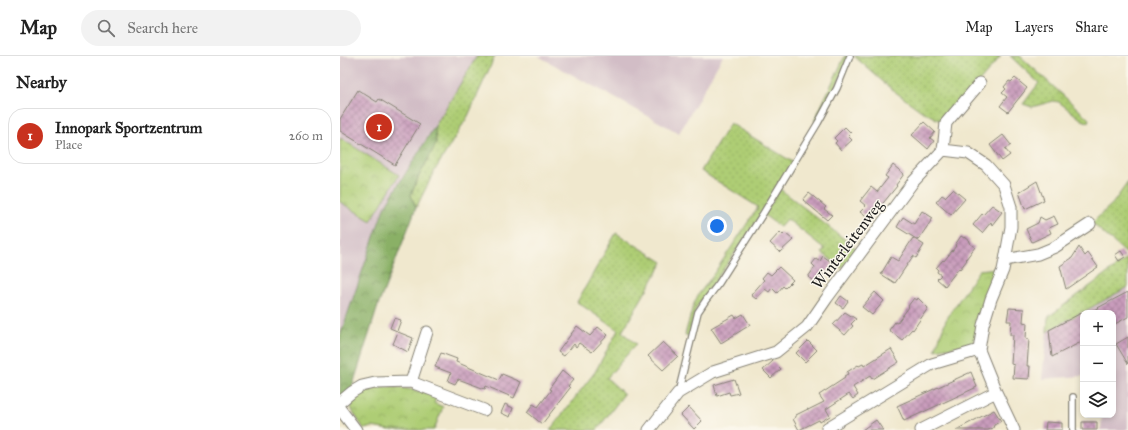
<!DOCTYPE html>
<html lang="en">
<head>
<meta charset="utf-8">
<style>
  body { margin:0; font-family:"IM FELL Great Primer",serif; background:#f2f2f2; color:#222 }
  .controls { position:absolute; right:12px; bottom:12px; display:grid; overflow:hidden; border-radius:8px; box-shadow:0 2px 6px #0003 }
  .controls button { width:36px; height:36px; display:grid; place-items:center; padding:0; border:0; border-bottom:1px solid #e0e0e0; background:#fff; color:#222; font:20px sans-serif }
  .you { position:absolute; left:377px; top:170px; width:14px; height:14px; margin:-10px; border:3px solid #fff; border-radius:50%; background:#1a73e8; box-shadow:0 0 0 6px #1a73e833 }
  .badge { display:grid; place-items:center; width:26px; height:26px; border-radius:50%; background:#c8321e; color:#fff; font-size:13px; font-weight:700 }
  .pin { position:absolute; translate:-50% -50%; border:2px solid #fff; box-shadow:0 1px 4px #0006 }
  .list { margin:0; padding:0; list-style:none }
  h2 { display:flex; justify-content:space-between; align-items:center; height:52px; margin:0; padding:0 16px; font-size:17px }
  h2 small { font-size:13px; font-weight:400; color:#767676 }
  .list li { display:grid; grid-template-columns:26px 1fr auto; gap:12px; align-items:center; box-sizing:border-box; height:56px; margin:0 8px 8px; padding:0 8px; border:1px solid #e0e0e0; border-radius:16px }
  .list b { display:block; font-size:15px; white-space:nowrap }
  .list p { margin:0; font-size:13px; white-space:nowrap; color:#767676 }
  .list em { font-size:13px; font-style:normal; color:#767676 }
  .icon { flex:none; width:22px; height:22px; fill:none; stroke:currentColor; stroke-width:2; stroke-linecap:round; stroke-linejoin:round }
  .map { position:relative; flex:none; width:788px; height:374px; overflow:hidden }
  header { display:flex; align-items:center; gap:24px; box-sizing:border-box; height:56px; padding:0 20px; background:#fff; border-bottom:1px solid #e0e0e0 }
  header strong { font-size:19px }
  nav { display:flex; gap:22px; margin-inline-start:auto; font-size:14px }
  .search { width:280px; height:36px; background:#f2f2f2; display:flex; align-items:center; gap:10px; box-sizing:border-box; padding:0 14px; border-radius:22px; color:#767676; font-size:15px }
  main { display:flex }
  aside { flex:1; background:#fff }
  .map>svg:first-child { display:block }
  .industrial { fill:#d2bdc6 }
  .grass { fill:url(#grass-dots); stroke:#657448 }
  .forest { fill:url(#forest-crowns); stroke:#536641 }
  .park { fill:url(#park-crowns); stroke:#657448 }
  .building { fill:url(#building-cross-hatch) }
  .lines { fill:none; stroke-linecap:round; stroke-linejoin:round }
  .lane-casing { stroke:#868275; stroke-width:8 }
  .street-casing { stroke:#868275; stroke-width:13 }
  .lane { stroke:#fff; stroke-width:5.5 }
  .street { stroke:#fff; stroke-width:11 }
  .labels { text-anchor:middle; stroke-width:3; stroke-linejoin:round; paint-order:stroke }
  .street-label { font-size:16px; fill:#1c1c1c; stroke:#fbf7ec }
</style>
</head>
<body>
<header>
<strong>Map</strong>
<div class="search"><svg class="icon" aria-label="search" viewBox="0 0 24 24"><circle cx="10" cy="10" r="6"/><path d="M15 15l6 6"/></svg>Search here</div>
<nav><a>Map</a><a>Layers</a><a>Share</a></nav>
</header>
<main>
<aside>
<h2>Nearby<small></small></h2>
<ul class="list">
<li><span class="badge">1</span><div><b>Innopark Sportzentrum</b><p>Place</p></div><em>260 m</em></li>
</ul>
</aside>
<div class="map">
<svg width="788" height="374" viewBox="0 0 788 374">
  <defs>
    <pattern id="grass-dots" width="8" height="8" patternUnits="userSpaceOnUse"><rect width="8" height="8" fill="#aecd75"/><path d="M2 2h.1M6 6h.1" fill="none" stroke="#95af65" stroke-width="1.8" stroke-linecap="round"/></pattern>
    <pattern id="forest-crowns" width="20" height="18" patternUnits="userSpaceOnUse"><rect width="20" height="18" fill="#8ab066"/><path d="M2 6a3 3 0 1 1 6 0M12 15a3 3 0 1 1 6 0" fill="none" stroke="#708e53"/></pattern>
    <pattern id="park-crowns" width="20" height="18" patternUnits="userSpaceOnUse"><rect width="20" height="18" fill="#aecd75"/><path d="M2 6a3 3 0 1 1 6 0M12 15a3 3 0 1 1 6 0" fill="none" stroke="#95af65"/></pattern>
    <pattern id="building-cross-hatch" width="8" height="8" patternUnits="userSpaceOnUse"><rect width="8" height="8" fill="#c99cbc"/><path d="M0 0l8 8M0 8l8-8" fill="none" stroke="#a27e98"/></pattern>
  </defs>
  <rect width="100%" height="100%" fill="#fbf7ec"/>
  <filter id="ink" filterUnits="userSpaceOnUse"><feTurbulence type="fractalNoise" baseFrequency=".025" numOctaves="2"/><feDisplacementMap in="SourceGraphic" scale="8" xChannelSelector="R" yChannelSelector="G"/><feConvolveMatrix kernelMatrix="1 2 1 2 8 2 1 2 1" color-interpolation-filters="sRGB"/></filter>
  <filter id="wash" filterUnits="userSpaceOnUse"><feTurbulence type="fractalNoise" baseFrequency=".012" numOctaves="4" result="noise"/><feDisplacementMap in="SourceGraphic" scale="16" xChannelSelector="R" yChannelSelector="G"/><feGaussianBlur stdDeviation="0.9" result="paint"/><feColorMatrix in="noise" values="0 0 0 0 0 0 0 0 0 0 0 0 0 0 0 0 0 1.4 0 .05"/><feComposite in="paint" operator="in"/></filter>
  <g filter="url(#wash)">
    <rect width="100%" height="100%" fill="#f0e8ce"/>
    <path class="industrial" d="M0,0H138L45,152L0,281Z
      M198,0H383L339,77Z
      M788,231V374H761L762,359H773V257H743V320L702,323L707,274Z"/>
    <path class="grass" d="M137,0H155L128,60L95,114L76,152L71,139L78,122L96,88L95,70Z
      M505,0H509L504,14L478,65H474Z
      M514,0H661L604,67L580,54L550,32Z
      M670,0H680L749,63L748,66L742,64L719,46L713,45L692,51L683,48L699,27Z
      M390,67L454,107L424,155L373,228L363,241L356,252L349,280L345,279L353,250L358,239L371,222L418,151L361,115Z
      M788,126V199L752,167L773,147Z
      M440,133L517,193L502,212L482,197L485,193L447,163L440,171L424,159Z
      M276,177L323,206L282,276L296,288L267,322L284,338L257,374H210L255,316L278,274L237,246Z
      M788,202V231L707,276L708,261Z"/>
    <path class="forest" d="M95,70L96,88L78,122L71,139L76,152L38,250L11,335L0,345V280L44,152Z"/>
    <path class="park" d="M0,82L59,119L31,165L0,146Z
      M657,212L633,288L595,294L606,264L639,214Z
      M46,331C64,332 79,334 97,340L94,347L103,351L94,374H50L32,371L24,373C20,366 15,360 12,354C5,335 34,332 46,331Z"/>
    <g id="blocks">
      <path class="building" d="M675,22L687,32L668,56L660,50L667,41L662,37L666,33L664,31L669,25L671,26Z
        M18,34L37,46L39,43L80,68L55,109L0,75V63Z
        M584,66L595,76L590,82L594,85L588,93L572,79Z
        M505,71L511,77L508,80L512,84L501,94L495,87L497,85L494,82Z
        M663,79L671,89L665,93L670,99L662,105L650,89Z
        M553,109L564,118L556,129L557,130L535,157L533,156L528,162L520,156L526,150L520,145L531,131L537,136L548,122L545,120Z
        M697,125L704,144L685,153L679,136Z
        M613,133L625,143L611,159L596,146L602,139L605,141Z
        M469,137L486,151L484,153L492,159L487,164L463,144Z
        M652,149L662,156L652,169L651,166L642,177L633,169L642,158L643,159Z
        M582,155L593,162L578,184L557,171L563,161L574,168Z
        M714,160L718,168L709,172L711,177L692,186L686,173L698,167L700,161L705,164Z
        M440,176L443,179L445,177L453,184L440,196L430,187Z
        M621,180L624,182L625,181L630,185L629,187L635,191L626,203L627,204L620,213L619,212L605,230L597,223L601,219L597,216L598,214L596,212L603,204L604,205L616,190L615,189Z
        M573,182L584,189L576,202L573,200L555,227L541,218L551,201L558,205Z
        M739,191L745,200L748,197L758,211L726,233L720,210L732,202Z
        M781,195L785,201L779,205L775,199Z
        M483,200L493,207L477,228L468,221L475,211L472,208L476,203L480,205Z
        M439,211L453,224L445,232L443,230L437,237L432,232L429,236L425,233L416,243L411,239L424,224L422,222L427,216L431,219Z
        M535,236L544,245L532,259L522,251Z
        M788,236V261L773,269V257H748Z
        M501,240L508,245L503,252L496,247Z
        M574,242L577,244L578,242L588,252L573,274L572,273L562,284L549,274L555,266L557,267L569,251L568,250Z
        M669,252L684,253L683,266L687,267L686,282L689,283L687,310H690L689,323L673,322L674,309L671,308L673,279H670L671,265H667Z
        M505,256L516,263L511,268L513,270L505,279L493,269Z
        M743,256V285L712,301L709,274Z
        M403,258L410,269L381,287L371,272L394,259L396,262Z
        M54,262L61,264L57,275L50,272Z
        M237,270L250,280L258,271L268,279L252,296L239,287L236,291L234,288L224,300L218,296Z
        M58,276L73,282L68,296L53,288Z
        M788,281V308L776,288Z
        M468,285L477,294L465,306L456,297Z
        M323,286L338,300L323,314L308,300Z
        M551,293L559,306L532,323L530,320L513,331L518,339L513,343L509,338L486,353L490,360L480,366L479,364L459,374L453,363L456,361V359L468,353V354L484,346L479,339L505,322L504,320L508,318L507,316L518,309L519,310L523,308L524,310Z
        M101,297L117,303L116,306L159,324L162,318L181,326L174,342L146,330L145,333L118,323L115,328L108,325L111,317L95,311Z
        M433,305L441,313L431,322L423,314Z
        M222,315L233,324L228,330L230,332L202,368L187,356L193,348L198,351L211,334L209,333Z
        M631,316L637,331L564,365L557,350Z
        M394,323L399,337L390,339L389,336L377,340L374,329Z
        M165,348L173,352L170,361L161,357Z
        M349,351L362,365L354,373L341,359Z
        M654,354L661,365L654,369L653,372L648,374H616Z
        M536,364L543,374H522Z
        M706,366L722,367V374H705Z
        M742,366H757V374H742Z"/>
    </g>
  </g>
  <g filter="url(#ink)">
    <use href="#blocks" fill-opacity="0" stroke="#868275" stroke-width="1"/>
    <g class="lines">
      <defs>
        <path id="lane" d="M338,337L358,256L366,244L379,227L424,156L478,67L497,32L510,0
          M733,374V341"/>
        <path id="street" d="M603,94L606,67L640,27
          M665,204L698,198L715,191L750,168
          M71,326L87,276
          M0,346L12,336L22,330L35,327L71,326L144,354
          M0,353L16,374
          M487,372L592,308L639,294
          M309,374L338,337L373,316L436,296L467,271L487,242L573,126L603,94L628,97L646,109L664,129L671,151V171L665,204L663,214L651,243L643,269L639,294L656,336L674,374
          M581,374L656,336"/>
      </defs>
      <use href="#lane" class="lane-casing"/>
      <use href="#street" class="street-casing"/>
      <use href="#lane" class="lane"/>
      <use href="#street" class="street"/>
    </g>
  </g>
  <g class="labels">
    <g class="street-label">
      <text transform="translate(507 188) rotate(-53)" y="6">Winterleitenweg</text>
    </g>
  </g>
</svg>
<div class="controls">
<button>+</button>
<button>−</button>
<button><svg class="icon" aria-label="layers" viewBox="0 0 24 24"><path d="M12 4l9 5-9 5-9-5zM3 14l9 5 9-5"/></svg></button>
</div>
<div class="you"></div>
<div class="pin badge" style="left:39px;top:71px">1</div>
</div>
</main>
</body>
</html>
